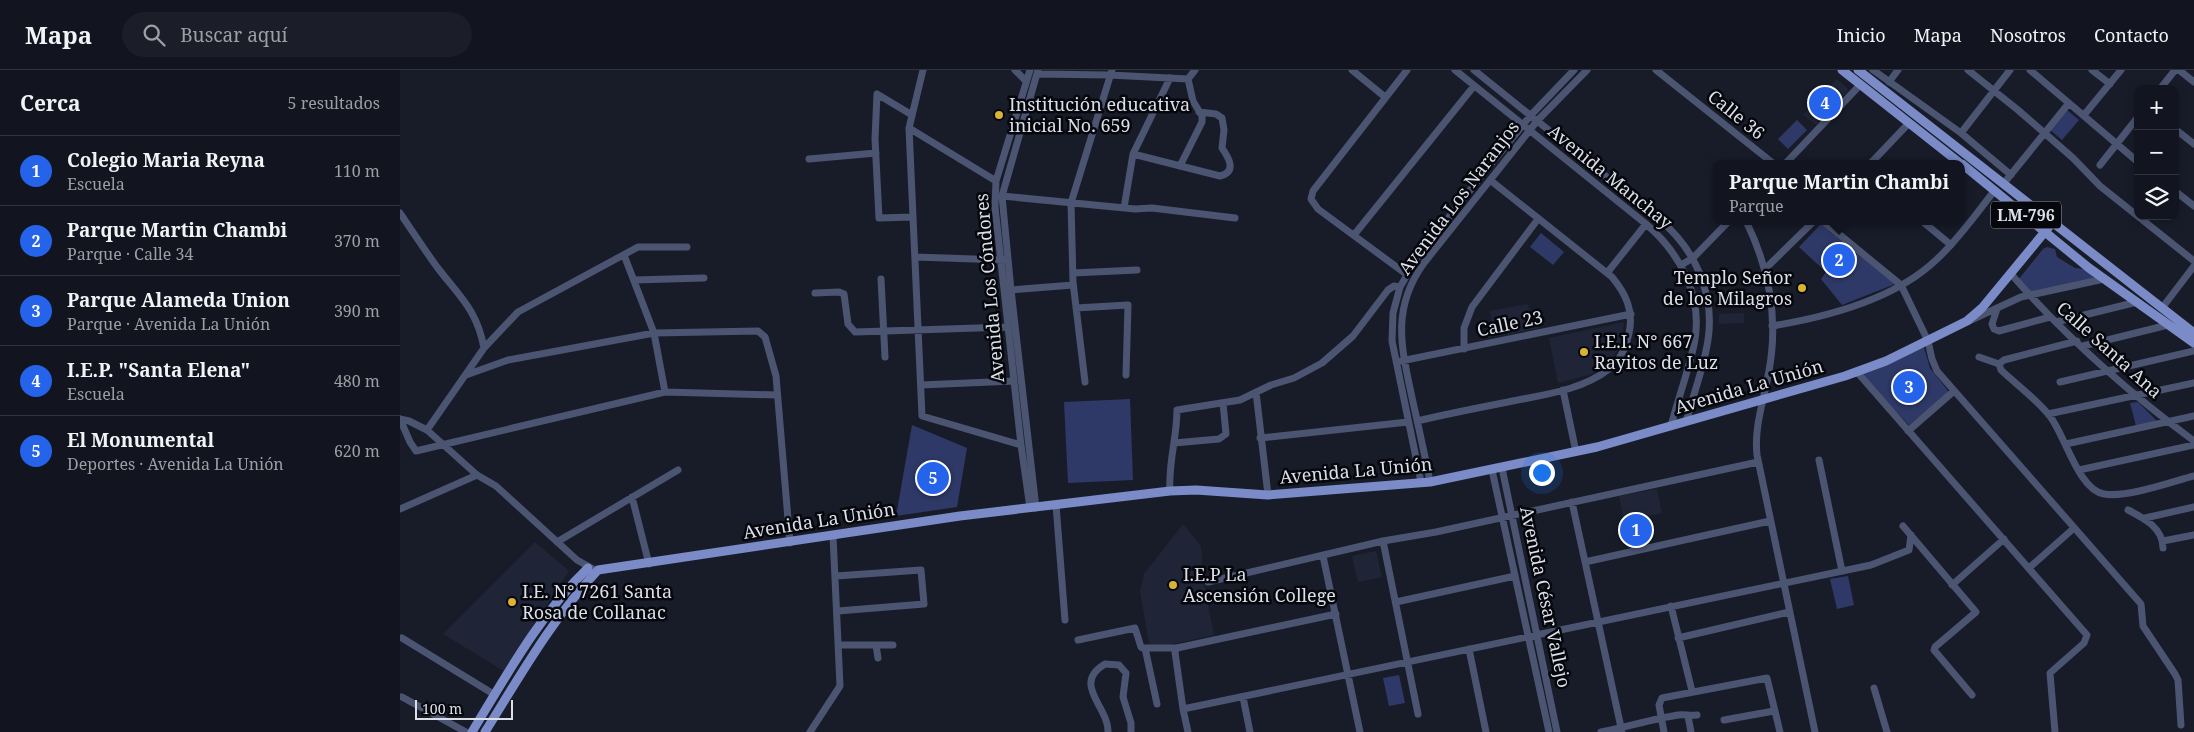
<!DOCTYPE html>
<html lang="es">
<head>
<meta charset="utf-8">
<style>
  body { margin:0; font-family:"Noto Serif",serif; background:#1b1e28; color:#f1f3f6 }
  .controls { position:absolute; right:15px; top:15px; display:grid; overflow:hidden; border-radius:10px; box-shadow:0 2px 8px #0003 }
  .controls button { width:45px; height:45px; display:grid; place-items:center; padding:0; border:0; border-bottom:1px solid #31343d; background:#12151f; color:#f1f3f6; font:25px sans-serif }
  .scale { position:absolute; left:15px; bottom:12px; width:98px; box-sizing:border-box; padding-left:5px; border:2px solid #dcdfe8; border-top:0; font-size:14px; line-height:18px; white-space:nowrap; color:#dcdfe8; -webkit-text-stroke:4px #05070c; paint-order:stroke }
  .you { position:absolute; left:1141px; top:402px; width:18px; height:18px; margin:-12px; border:4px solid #fff; border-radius:50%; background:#1a73e8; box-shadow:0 0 0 8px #1a73e833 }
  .badge { display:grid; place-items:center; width:32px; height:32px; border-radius:50%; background:#2563eb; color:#fff; font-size:16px; font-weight:700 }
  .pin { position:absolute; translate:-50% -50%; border:2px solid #fff; box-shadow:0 1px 5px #0006 }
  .popup { position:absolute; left:1313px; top:90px; width:252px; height:65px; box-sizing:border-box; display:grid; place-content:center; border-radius:10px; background:#12151f; filter:drop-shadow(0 1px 4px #0005); font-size:16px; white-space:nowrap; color:#9c9fa4 }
  .popup b { font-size:19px; color:#f1f3f6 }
  .popup::after { content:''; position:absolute; left:50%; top:100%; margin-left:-10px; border:10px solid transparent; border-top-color:#12151f }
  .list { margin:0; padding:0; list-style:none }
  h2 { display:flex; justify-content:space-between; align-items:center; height:65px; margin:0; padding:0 20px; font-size:21px }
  h2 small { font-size:16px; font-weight:400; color:#9c9fa4 }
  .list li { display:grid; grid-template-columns:32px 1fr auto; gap:15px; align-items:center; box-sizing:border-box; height:70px; padding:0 20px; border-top:1px solid #31343d }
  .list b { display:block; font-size:19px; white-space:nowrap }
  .list p { margin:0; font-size:16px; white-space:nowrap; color:#9c9fa4 }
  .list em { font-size:16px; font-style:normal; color:#9c9fa4 }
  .icon { flex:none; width:28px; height:28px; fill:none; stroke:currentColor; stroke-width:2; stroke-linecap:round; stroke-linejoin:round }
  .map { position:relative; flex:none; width:1794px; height:662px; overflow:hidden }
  header { display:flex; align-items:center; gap:30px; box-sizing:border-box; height:70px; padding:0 25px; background:#12151f; border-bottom:1px solid #31343d }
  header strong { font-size:24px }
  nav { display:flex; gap:28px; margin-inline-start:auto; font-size:18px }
  .search { width:350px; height:45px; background:#1b1e28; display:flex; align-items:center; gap:12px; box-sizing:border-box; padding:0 18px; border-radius:28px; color:#9c9fa4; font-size:19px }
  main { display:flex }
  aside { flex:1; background:#12151f }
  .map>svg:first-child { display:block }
  .built { fill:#1f2537 }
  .green { fill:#2e3967 }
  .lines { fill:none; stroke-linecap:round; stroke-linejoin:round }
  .minor { stroke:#4b5471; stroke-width:7 }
  .major { stroke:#7a8bc7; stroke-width:9 }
  .poi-dot { fill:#d9b334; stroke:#05070c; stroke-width:2 }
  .labels { text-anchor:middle; stroke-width:5; stroke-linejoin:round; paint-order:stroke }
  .shield { fill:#05070c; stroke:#9c9ea6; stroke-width:1 }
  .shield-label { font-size:16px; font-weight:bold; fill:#dcdfe8 }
  .poi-label { font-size:18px; fill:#dcdfe8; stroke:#05070c; text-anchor:start }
  .street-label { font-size:18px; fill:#dcdfe8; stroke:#05070c }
</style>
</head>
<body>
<header>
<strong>Mapa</strong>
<div class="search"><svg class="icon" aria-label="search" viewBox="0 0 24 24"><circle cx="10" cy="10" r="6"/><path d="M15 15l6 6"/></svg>Buscar aquí</div>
<nav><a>Inicio</a><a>Mapa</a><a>Nosotros</a><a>Contacto</a></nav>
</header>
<main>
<aside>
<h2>Cerca<small>5 resultados</small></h2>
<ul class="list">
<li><span class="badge">1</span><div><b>Colegio Maria Reyna</b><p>Escuela</p></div><em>110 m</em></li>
<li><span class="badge">2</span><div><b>Parque Martin Chambi</b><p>Parque · Calle 34</p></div><em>370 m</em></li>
<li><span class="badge">3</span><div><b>Parque Alameda Union</b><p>Parque · Avenida La Unión</p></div><em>390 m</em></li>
<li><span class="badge">4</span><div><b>I.E.P. &quot;Santa Elena&quot;</b><p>Escuela</p></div><em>480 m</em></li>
<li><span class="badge">5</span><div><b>El Monumental</b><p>Deportes · Avenida La Unión</p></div><em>620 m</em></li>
</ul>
</aside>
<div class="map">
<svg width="1794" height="662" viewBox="0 0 1794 662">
  <rect width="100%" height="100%" fill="#181c29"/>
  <path class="built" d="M1437,9L1447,18L1448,21L1416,55L1403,45Z
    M1128,234L1132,253L1139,252L1140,258L1088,268L1087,262L1093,260L1090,241Z
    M1344,243V253L1319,254V244Z
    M1224,252L1221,275L1212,289L1204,297L1192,304L1158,313L1149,268Z
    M1257,419L1262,443L1243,447L1248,473L1229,477L1219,426Z
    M783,454L801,476L803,509L814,565L750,579L740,521L744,504Z
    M135,472L169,501L104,601L43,564Z
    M976,481L982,507L958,512L952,486Z"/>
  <path class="green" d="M1667,40L1679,50L1662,70L1650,60Z
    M1397,50L1407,60L1388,79L1378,69Z
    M1422,153L1495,214L1442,235L1421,209L1426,202L1399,177Z
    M1141,163L1164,182L1153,195L1130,177Z
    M1647,177L1655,179L1657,187L1675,198L1684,199L1696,208L1633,224L1618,210L1643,179Z
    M1524,277L1530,298L1549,322L1509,355L1468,312L1463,303Z
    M730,329L733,410L668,413L664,332Z
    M1737,332L1739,333L1757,351L1736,356L1730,333Z
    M512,355L567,378L557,437L496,446Z
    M1448,506L1454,535L1437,539L1430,509Z
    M999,605L1005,633L989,636L983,608Z"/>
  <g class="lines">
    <path class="minor" d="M523,0L509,58L522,346L621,375
      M615,0L626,11
      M952,0L985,27
      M1055,0L1246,154C1281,184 1304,228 1294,275C1288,302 1278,329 1271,356
      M1074,0L1260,150C1295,179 1315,224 1308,270C1304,297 1293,325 1286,352
      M1256,0L1374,94
      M1473,0L1561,63L1611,105
      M1568,0L1618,40L1673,88L1700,116L1794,191
      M1630,0L1738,92
      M1692,0L1710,14
      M1779,0L1794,12
      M637,4L710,5L788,9
      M1489,12L1498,0
      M1760,19L1775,0
      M512,45L477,24L475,69L479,148L513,147
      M1684,45L1721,0
      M509,58L596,111
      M1775,59L1794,74
      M1561,63L1610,0
      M733,84L820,106C837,102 829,88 822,78L824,60L822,48L816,44L799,42
      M409,89L476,83
      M1385,94L1460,15
      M1470,94L1509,53
      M1700,95L1738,47
      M780,96L802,52V46L793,31L788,9L795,0
      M1604,113L1669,33
      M1775,121L1794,136
      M602,126L735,139L752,138L835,148
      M724,138L733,84L770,8
      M0,143C12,161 24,179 37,197C60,227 77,240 84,278
      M1346,151C1370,200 1379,253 1368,306C1363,333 1354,358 1357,385L1415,662
      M1423,151L1501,215L1528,271L1532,289L1537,301L1741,534L1743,556L1775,604L1778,610L1781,655
      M1522,151L1551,175
      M954,165L1074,16
      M224,185L254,263L265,322
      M515,187L604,190
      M1281,195L1293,188L1329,151
      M1365,199L1414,151
      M673,203L737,200
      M1207,203L1246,154
      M1006,204L918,139L911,129L913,121L1007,0
      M1611,204C1665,266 1728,322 1794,371
      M481,209L485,287
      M234,210L304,208
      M611,220L673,215
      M415,223L439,222L444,224L448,254L455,262L608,257
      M676,238L728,235L726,305
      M1762,238L1794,196
      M1597,239L1592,254L1594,259L1599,261L1650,247
      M1569,251L1621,227L1704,209
      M1656,252L1737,232
      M1372,256C1427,247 1495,229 1536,190C1558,170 1576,144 1595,120
      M1683,276L1768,255
      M1064,279V258L1072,237L1138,149
      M1579,287L1599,294L1604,290L1677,271
      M1001,291L1231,244
      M1599,294L1601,300C1617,315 1635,328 1649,345C1665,364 1678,420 1704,424C1727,428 1771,412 1794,406
      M1457,302L1687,565L1684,573L1650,603L1655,662
      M66,305L108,290L254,263L358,261L365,267L376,306L390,473
      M685,312L673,212L671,133L712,0
      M1660,312L1794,281
      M521,315L614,311
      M1163,320L1176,382
      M856,322L868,425
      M1648,344L1794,313
      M0,349L10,372L16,381L265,322L377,325
      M0,349L9,351L27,360L77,405L96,416L177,490L193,499
      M1017,351C1047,344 1077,338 1108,332C1141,325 1181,321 1209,299C1220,291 1226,277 1229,263C1234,241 1226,224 1212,207L1090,110
      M27,360L84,278L118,242L238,177H287
      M1508,361L1554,321
      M860,368L1008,352
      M774,373L819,369L826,364L823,333
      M1666,374L1794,346
      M1419,390L1442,501
      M1102,398L1157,662
      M1092,400L1149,662
      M1679,400L1794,375
      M1021,412L992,271L993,243L1000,217L1017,188L1082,105L1131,45L1174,0
      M1030,412C1025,385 1019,359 1013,332C1002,280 990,240 1024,193L1137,51L1187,0
      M770,421C768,393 777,368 777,340L840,330L871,315L894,308L922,293L953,266L988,220L994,216L1000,217
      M232,427L249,494
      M1172,432L1222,662
      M656,435L665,550
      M630,438L621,375L595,137L596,111L630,0
      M636,438L611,220L602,126L638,0
      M0,439L77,405
      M1728,440C1744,448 1763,458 1763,478
      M1745,448L1794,437
      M1503,456L1576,542L1535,577L1534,580L1572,625
      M983,471L1018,644
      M1763,471L1794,465
      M157,472L278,400
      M923,486L960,662
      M1185,492L1370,451
      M1629,498L1674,458
      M436,506L521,500L524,534L438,541
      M808,512L983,471L1036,462L1358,392
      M1552,515L1604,469
      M996,532L1115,506
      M1271,536L1292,621
      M2,568L95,625
      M1278,568L1389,542
      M678,570L735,558L741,577L743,578H777L936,544
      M439,575H476L478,588
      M476,575H493
      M745,578L757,634
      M777,578L775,582L783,639L788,662
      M1069,579L1086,662
      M1474,618L1487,662
      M2,627L66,662
      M843,627L850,662
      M783,639L1471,495L1509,480L1511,465
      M1288,646L1291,662
      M1324,650L1374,641
      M410,662L440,616L433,466
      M708,662C709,637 671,614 705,594L719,595L726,603L723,627L731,653V662
      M1201,662C1227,657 1252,649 1278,645C1284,644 1290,646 1297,645
      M1264,662L1259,635L1262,628L1367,608L1380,662"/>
    <path class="major" d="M1442,0L1561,94
      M1458,0L1794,263
      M1562,94L1689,198L1794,273
      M72,662C106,606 140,544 188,498
      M85,662C120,606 152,549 198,500L560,446L770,421L796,420L868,425L1030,412L1197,377L1445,306L1486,291L1567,251L1582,238L1653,152"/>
  </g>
  <g class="poi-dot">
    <circle cx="599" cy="45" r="5"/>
    <circle cx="1402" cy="218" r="5"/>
    <circle cx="1184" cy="282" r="5"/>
    <circle cx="773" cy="515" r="5"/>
    <circle cx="112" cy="532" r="5"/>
  </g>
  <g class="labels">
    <rect class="shield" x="1591" y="131.5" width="70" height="27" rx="4"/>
    <g class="shield-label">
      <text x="1626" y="151">LM-796</text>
    </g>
    <g class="poi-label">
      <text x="609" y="41">Institución educativa<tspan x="609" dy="21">inicial No. 659</tspan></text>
      <text x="1392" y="214" text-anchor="end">Templo Señor<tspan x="1392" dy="21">de los Milagros</tspan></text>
      <text x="1194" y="278">I.E.I. N° 667<tspan x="1194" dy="21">Rayitos de Luz</tspan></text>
      <text x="783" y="511">I.E.P La<tspan x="783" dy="21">Ascensión College</tspan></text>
      <text x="122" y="528">I.E. N° 7261 Santa<tspan x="122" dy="21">Rosa de Collanac</tspan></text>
    </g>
    <g class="street-label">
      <text transform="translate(1336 45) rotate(39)" y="6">Calle 36</text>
      <text transform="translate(1210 107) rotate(39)" y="6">Avenida Manchay</text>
      <text transform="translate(1059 128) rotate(-53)" y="6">Avenida Los Naranjos</text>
      <text transform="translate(590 218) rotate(-95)" y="6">Avenida Los Cóndores</text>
      <text transform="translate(1110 254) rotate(-12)" y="6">Calle 23</text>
      <text transform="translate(1709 280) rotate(42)" y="6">Calle Santa Ana</text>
      <text transform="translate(1349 317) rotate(-16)" y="6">Avenida La Unión</text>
      <text transform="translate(956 401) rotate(-5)" y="6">Avenida La Unión</text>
      <text transform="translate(419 451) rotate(-9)" y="6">Avenida La Unión</text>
      <text transform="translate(1145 527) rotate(78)" y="6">Avenida César Vallejo</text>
    </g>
  </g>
</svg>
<div class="controls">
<button>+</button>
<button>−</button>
<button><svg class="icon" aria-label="layers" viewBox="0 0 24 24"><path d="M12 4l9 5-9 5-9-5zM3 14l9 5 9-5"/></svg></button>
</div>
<div class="scale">100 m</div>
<div class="you"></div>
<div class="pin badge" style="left:1236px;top:460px">1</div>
<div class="pin badge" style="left:1439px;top:190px">2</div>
<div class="popup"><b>Parque Martin Chambi</b>Parque</div>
<div class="pin badge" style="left:1509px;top:317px">3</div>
<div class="pin badge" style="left:1425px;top:33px">4</div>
<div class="pin badge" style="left:533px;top:408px">5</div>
</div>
</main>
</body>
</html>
